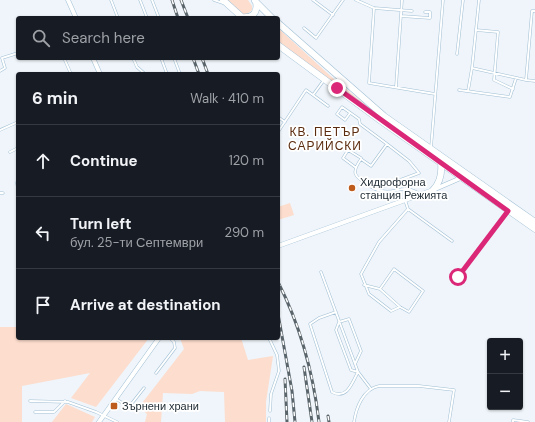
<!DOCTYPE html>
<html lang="en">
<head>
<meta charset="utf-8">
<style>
  body { margin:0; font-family:"DM Sans",sans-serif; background:#20242c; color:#f1f3f6 }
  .controls { position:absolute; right:12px; bottom:12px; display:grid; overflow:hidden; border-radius:4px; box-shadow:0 1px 3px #0004 }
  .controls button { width:36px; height:36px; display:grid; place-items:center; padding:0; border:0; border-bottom:1px solid #363941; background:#171b24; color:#f1f3f6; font:20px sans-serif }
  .stop { position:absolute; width:12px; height:12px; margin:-9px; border:3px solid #db2777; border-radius:50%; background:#fff }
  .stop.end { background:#db2777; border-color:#fff; box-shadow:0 1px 4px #0008 }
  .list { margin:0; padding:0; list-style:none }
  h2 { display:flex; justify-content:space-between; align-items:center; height:52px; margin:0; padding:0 16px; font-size:17px }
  h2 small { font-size:13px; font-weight:400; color:#9ea1a6 }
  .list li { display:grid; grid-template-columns:26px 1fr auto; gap:12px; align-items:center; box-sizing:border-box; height:72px; padding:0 16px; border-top:1px solid #363941 }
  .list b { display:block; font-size:15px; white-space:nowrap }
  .list p { margin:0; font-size:13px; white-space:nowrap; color:#9ea1a6 }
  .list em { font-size:13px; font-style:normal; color:#9ea1a6 }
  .icon { flex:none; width:22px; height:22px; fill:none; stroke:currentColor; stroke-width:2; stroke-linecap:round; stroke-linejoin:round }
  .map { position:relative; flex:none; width:535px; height:422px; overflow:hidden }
  .search { position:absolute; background:#171b24; box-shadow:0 1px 3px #0004; left:16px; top:16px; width:264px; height:44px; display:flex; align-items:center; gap:10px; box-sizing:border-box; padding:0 14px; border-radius:4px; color:#9ea1a6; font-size:15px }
  .panel { position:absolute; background:#171b24; box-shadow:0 1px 3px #0004; left:16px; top:72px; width:264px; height:268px; border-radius:4px }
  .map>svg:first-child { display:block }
  .green { fill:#fdddcd }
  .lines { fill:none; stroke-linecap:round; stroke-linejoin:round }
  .lane-casing { stroke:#a1bfd4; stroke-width:3 }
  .street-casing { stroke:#a1bfd4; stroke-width:5 }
  .secondary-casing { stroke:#a1bfd4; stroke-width:7 }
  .lane { stroke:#fff; stroke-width:2 }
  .street { stroke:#fff; stroke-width:4 }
  .secondary { stroke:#fff; stroke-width:6 }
  .rail-casing { stroke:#59646b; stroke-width:3 }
  .rail { stroke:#fff; stroke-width:1.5; stroke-dasharray:4.5; stroke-linecap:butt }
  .route { stroke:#db2777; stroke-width:5 }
  .poi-dot { fill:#be5c1e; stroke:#fff; stroke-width:1.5 }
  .labels { text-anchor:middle; stroke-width:3.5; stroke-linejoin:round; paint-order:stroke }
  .poi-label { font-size:11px; fill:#232f37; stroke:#fff; text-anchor:start }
  .neighbourhood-label { font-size:12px; letter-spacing:1px; fill:#5c2c10; stroke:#fff }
</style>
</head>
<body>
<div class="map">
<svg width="535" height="422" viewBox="0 0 535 422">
  <rect width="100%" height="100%" fill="#eff5fa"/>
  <path class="green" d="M228,0H248L252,6V10L247,14H243Z
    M278,28L336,81L377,114L278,43Z
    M290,203L294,215L278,220V207Z
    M0,327H18V338H149L96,407L71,398L90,373L22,386V422H0Z
    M180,338H241L248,360L273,356L266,402V422H225L224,392L200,391L192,394L163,393L161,422H145L147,414L139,407L184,349Z
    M66,404L95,417L92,422H52Z"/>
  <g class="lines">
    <defs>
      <path id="lane" d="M111,0L118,18
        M140,0L147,18
        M152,0L159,18
        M214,0L223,3
        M313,0L333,15
        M356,0L374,8L412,11
        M479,0L472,68L526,80L532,11H535
        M374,8L369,83L435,94
        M401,16L430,18V12H425
        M304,28L316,38L343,0
        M476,30L498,32L494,80L513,89
        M457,54L463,0
        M64,58L71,74
        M133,58L137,67L145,74
        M161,58L167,74
        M174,58L180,74
        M0,71L5,68L2,58L18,53
        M324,80L313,95L328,106
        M526,80L535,81
        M396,87L402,0
        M459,90L510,97L516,78
        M468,91L472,68
        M350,113L345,120L337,114L342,107L359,119L360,124L387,144L371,166L361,159C351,173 354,176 368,185C372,187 377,191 382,191C398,194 401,183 420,194
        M278,117L285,122
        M0,130L18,122
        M278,132L306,90L313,95
        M431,148L443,0
        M10,152L18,148
        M355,167L343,158L348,150L361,158
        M18,178L17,183L18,189
        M376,189L419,173L409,161L387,144
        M0,193H3
        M408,209L452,241
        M321,272L358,372L371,389
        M458,277L508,212
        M364,285L380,289L400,307
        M380,289L394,269L423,291L409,312L400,307L391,311L369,294L361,274L379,242L408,209L405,200
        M336,312L319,318L310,324L332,392C347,400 352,383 358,372L351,370L336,330L339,322L349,319L361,351L355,364
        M269,338L277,355L279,371L271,394L270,411
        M156,373L175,348L174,342L170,338
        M116,399L129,407L144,388
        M30,401L68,402L96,412L117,422
        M35,412H54L65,401
        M269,422V418
        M354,422C356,408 363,389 379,386H419L454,390L449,422
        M513,422V420L528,422"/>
      <path id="street" d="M68,0L76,18
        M93,58L100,74
        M278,246L433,190L463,177
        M99,422L159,338"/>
      <path id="secondary" d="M223,0L243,18
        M255,1L272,18
        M241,17C253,18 258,13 256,2
        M278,23L384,116L535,222
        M278,45L381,121L535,229
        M433,190C441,182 442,173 441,163"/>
    </defs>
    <use href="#lane" class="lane-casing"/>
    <use href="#street" class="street-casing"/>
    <use href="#secondary" class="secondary-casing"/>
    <use href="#lane" class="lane"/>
    <use href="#street" class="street"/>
    <use href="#secondary" class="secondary"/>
    <defs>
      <path id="rail" d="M172,0L178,18
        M181,0L188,18
        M193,58L199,74
        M202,58L208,74
        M278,282C301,327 313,372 319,422
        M278,314L292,391L295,422
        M304,367L312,422
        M285,379L287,422
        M328,416L329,422"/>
    </defs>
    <use href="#rail" class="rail-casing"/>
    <use href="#rail" class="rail"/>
  </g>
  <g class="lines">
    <path class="route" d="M337,88L508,211L458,277"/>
  </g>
  <g class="poi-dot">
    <circle cx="352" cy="188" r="4"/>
    <rect x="110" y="402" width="8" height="8" rx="2"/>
  </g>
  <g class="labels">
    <g class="poi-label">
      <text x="360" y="186">Хидрофорна<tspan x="360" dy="13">станция Режията</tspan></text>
      <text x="122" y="410">Зърнени храни</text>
    </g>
    <g class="neighbourhood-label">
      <text x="325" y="136">КВ. ПЕТЪР<tspan x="325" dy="14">САРИЙСКИ</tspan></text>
    </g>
  </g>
</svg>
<div class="controls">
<button>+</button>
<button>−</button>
</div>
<div class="stop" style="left:458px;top:277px"></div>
<div class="stop end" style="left:337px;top:88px"></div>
<div class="search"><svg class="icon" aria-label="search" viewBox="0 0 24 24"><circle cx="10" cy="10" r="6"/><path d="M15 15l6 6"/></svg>Search here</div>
<section class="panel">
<h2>6 min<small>Walk · 410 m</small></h2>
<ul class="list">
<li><svg class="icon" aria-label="ahead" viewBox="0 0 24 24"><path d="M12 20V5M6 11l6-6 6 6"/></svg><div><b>Continue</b></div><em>120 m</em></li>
<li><svg class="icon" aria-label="left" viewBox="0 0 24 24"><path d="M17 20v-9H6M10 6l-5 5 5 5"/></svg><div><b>Turn left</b><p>бул. 25-ти Септември</p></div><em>290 m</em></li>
<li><svg class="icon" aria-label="arrive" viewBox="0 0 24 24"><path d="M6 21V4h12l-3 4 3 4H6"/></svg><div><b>Arrive at destination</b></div></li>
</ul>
</section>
</div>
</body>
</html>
